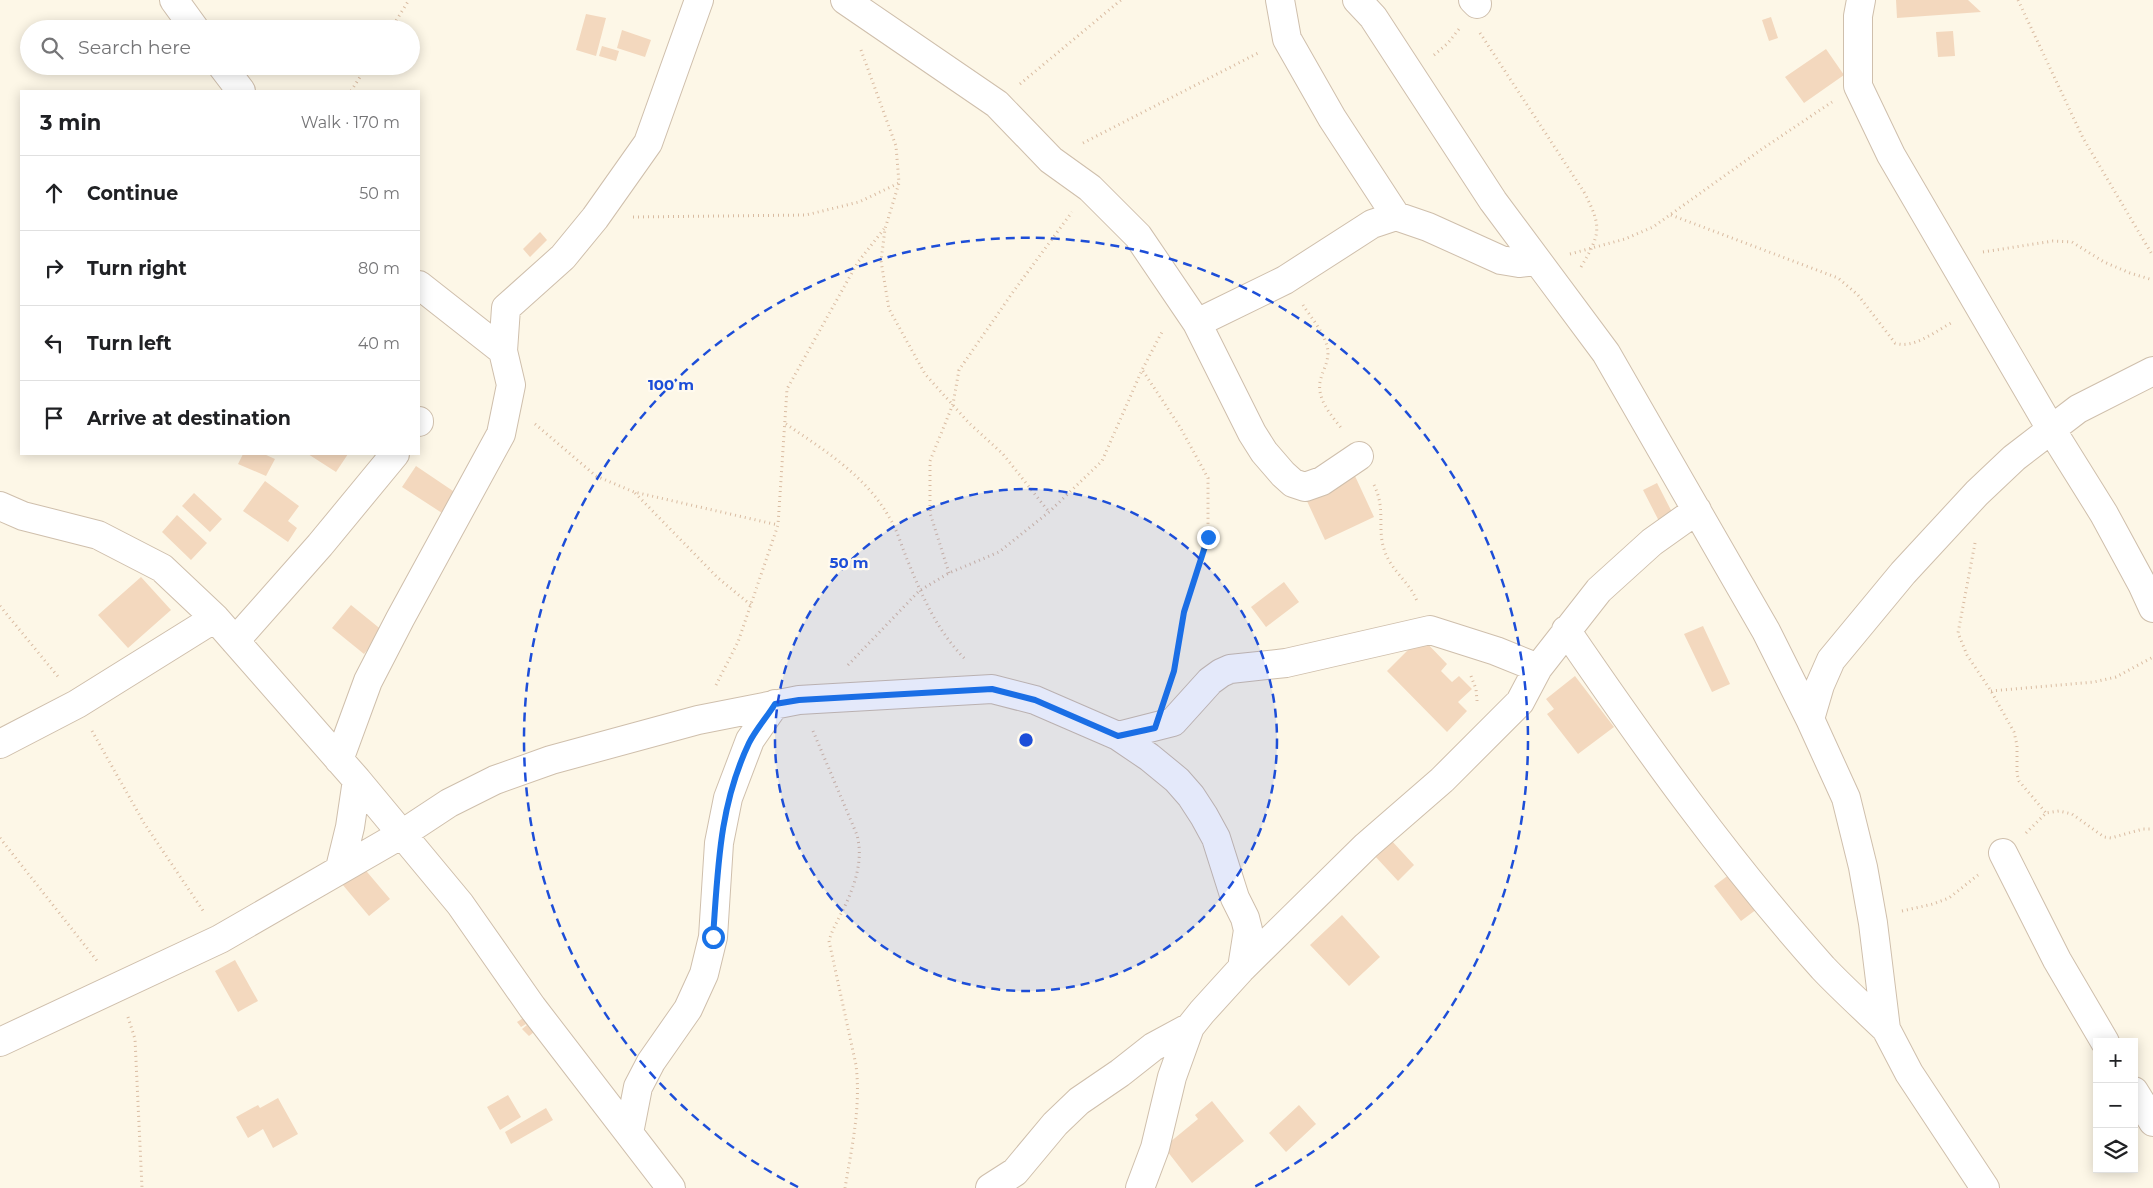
<!DOCTYPE html>
<html lang="en">
<head>
<meta charset="utf-8">
<style>
  body { margin:0; font-family:Montserrat,sans-serif; background:#f2f2f2; color:#202124 }
  .controls { position:absolute; right:15px; bottom:15px; display:grid; overflow:hidden; border-radius:0px; box-shadow:0 2px 12px #0003 }
  .controls button { width:45px; height:45px; display:grid; place-items:center; padding:0; border:0; border-bottom:1px solid #e0e0e0; background:#fff; color:#202124; font:25px sans-serif }
  .stop { position:absolute; width:15px; height:15px; margin:-11px; border:4px solid #1a73e8; border-radius:50%; background:#fff }
  .stop.end { background:#1a73e8; border-color:#fff; box-shadow:0 1px 5px #0008 }
  .list { margin:0; padding:0; list-style:none }
  h2 { display:flex; justify-content:space-between; align-items:center; height:65px; margin:0; padding:0 20px; font-size:21px }
  h2 small { font-size:16px; font-weight:400; color:#757577 }
  .list li { display:grid; grid-template-columns:32px 1fr auto; gap:15px; align-items:center; box-sizing:border-box; height:75px; padding:0 20px; border-top:1px solid #e0e0e0 }
  .list b { display:block; font-size:19px; white-space:nowrap }
  .list em { font-size:16px; font-style:normal; color:#757577 }
  .icon { flex:none; width:28px; height:28px; fill:none; stroke:currentColor; stroke-width:2; stroke-linecap:round; stroke-linejoin:round }
  .map { position:relative; flex:none; width:2153px; height:1188px; overflow:hidden }
  .search { position:absolute; background:#fff; box-shadow:0 2px 12px #0003; left:20px; top:20px; width:400px; height:55px; display:flex; align-items:center; gap:12px; box-sizing:border-box; padding:0 18px; border-radius:28px; color:#757577; font-size:19px }
  .panel { position:absolute; background:#fff; box-shadow:0 2px 12px #0003; left:20px; top:90px; width:400px; height:365px; border-radius:0px }
  .map>svg:first-child { display:block }
  .building { fill:#f3d8be }
  .lines { fill:none; stroke-linecap:round; stroke-linejoin:round }
  .minor-casing { stroke:#cfbfac; stroke-width:30 }
  .path { stroke:#d9bba1; stroke-width:3; stroke-dasharray:1 4; stroke-linecap:butt }
  .minor { stroke:#fff; stroke-width:28 }
  .route { stroke:#1a73e8; stroke-width:6 }
  .ring { fill:none; stroke:#1d4ed8; stroke-width:2.5; stroke-dasharray:9 6 }
  .centre { fill:#1d4ed8; stroke:#fffaee; stroke-width:2.5 }
  .ring-label { font-size:15px; text-anchor:middle; font-weight:bold; fill:#1d4ed8; stroke:#fffaee; stroke-width:4.5; stroke-linejoin:round; paint-order:stroke }
</style>
</head>
<body>
<div class="map">
<svg width="2153" height="1188" viewBox="0 0 2153 1188">
  <rect width="100%" height="100%" fill="#fdf7e7"/>
  <path class="building" d="M1896,0H1968L1981,12L1897,18Z
    M586,14L606,18L596,56L576,50Z
    M1771,17L1778,38L1769,41L1762,20Z
    M622,30L651,40L645,57L617,48Z
    M1953,31L1955,56L1938,57L1936,32Z
    M602,46L619,51L616,61L599,56Z
    M1826,49L1844,75L1804,103L1785,77Z
    M540,232L547,240L530,257L523,249Z
    M243,454H264L275,459L266,476L238,464Z
    M308,454H348L336,472Z
    M416,466L456,493L442,513L402,487Z
    M1355,476L1374,517L1325,540L1306,499Z
    M265,481L299,506L288,521L297,528L288,542L243,511Z
    M1657,483L1675,518L1661,525L1643,490Z
    M194,493L222,519L210,532L182,506Z
    M177,515L207,543L191,560L162,532Z
    M141,577L171,610L128,648L98,615Z
    M1284,582L1299,602L1266,627L1251,607Z
    M351,605L383,631L364,654L332,628Z
    M1703,626L1730,684L1712,692L1684,634Z
    M1421,637L1447,664L1441,671L1452,682L1459,676L1472,689L1458,702L1467,711L1447,732L1387,671Z
    M1575,676L1614,727L1578,754L1547,714L1554,709L1546,699Z
    M1391,840L1414,865L1398,881L1374,855Z
    M362,866L390,899L369,916L342,884Z
    M1730,874L1757,909L1741,921L1714,886Z
    M1342,915L1380,957L1349,986L1310,945Z
    M235,960L258,1001L238,1012L215,971Z
    M528,1015L539,1028L529,1036L522,1029L527,1025L526,1024L521,1027L517,1022Z
    M508,1095L521,1117L500,1130L487,1107Z
    M278,1098L298,1134L273,1148L263,1129L248,1138L236,1117L258,1105L260,1108Z
    M1212,1101L1244,1141L1192,1183L1164,1147L1198,1119L1195,1115Z
    M1299,1105L1316,1124L1286,1152L1269,1133Z
    M546,1108L553,1120L511,1144L505,1132Z"/>
  <g class="lines">
    <defs>
      <path id="minor" d="M174,0L195,29
        M845,0L997,104L1051,160L1090,188L1138,236L1197,323L1252,433L1264,452L1283,474L1293,483L1305,487L1322,481L1359,456
        M1280,0L1287,39L1332,118L1396,216
        M1357,0L1373,17L1493,201L1606,353L1766,631L1810,719L1846,798L1863,867L1873,923L1886,1029L1909,1073L1985,1188
        M1473,0L1477,4
        M1861,0L1858,16V86L1891,155L2051,429L2104,514L2142,584L2153,608
        M222,66L241,91
        M419,285L503,351
        M1197,323L1285,280L1372,224L1396,216L1428,227L1501,260L1519,263L1537,261
        M419,422V421
        M0,506L23,516L98,535L162,568L215,618L357,780L460,904L532,1007L671,1188
        M1566,630C1646,747 1728,862 1823,968C1843,989 1865,1009 1886,1029
        M235,641L320,545L395,454
        M1810,719L1820,685L1831,660L1903,573L1977,493L2014,458L2078,409L2153,371
        M1118,736L1173,722L1210,681L1221,673L1230,669L1286,663L1430,630L1496,651L1538,668
        M0,744L77,704L215,618
        M339,760L368,681L400,619L501,434L511,385L503,351L506,308L563,257L595,218L648,143L699,0
        M2003,853L2057,960L2105,1042
        M340,868L350,827L357,780
        M0,1042L220,939L402,834L449,803L495,780L551,760L698,720L799,700L816,699L992,689L1035,700L1118,736L1149,757L1177,780L1191,796L1204,816L1216,838L1235,898L1245,918L1248,930L1242,968
        M2134,1091L2153,1122
        M629,1133L638,1087L651,1062L688,1009L704,974L713,937L719,843L728,798L750,740L775,704
        M990,1188L1015,1172L1055,1124L1079,1101L1120,1073L1153,1047L1190,1027
        M1140,1188L1155,1148L1172,1077L1190,1027L1202,1012L1242,968L1366,846L1442,780L1520,702L1538,668L1599,590L1652,542L1697,510"/>
    </defs>
    <use href="#minor" class="minor-casing"/>
    <path class="path" d="M2018,0L2083,138L2153,256
      M391,29L409,0
      M1480,33L1584,192C1602,227 1601,233 1581,267
      M861,50L896,146L899,183L885,229L881,261L889,309L925,374L969,423L1003,454L1049,512
      M1434,55L1448,43L1459,29
      M1020,84L1121,0
      M351,91L367,66
      M1083,143L1260,52
      M1671,215L1838,278L1858,295L1895,343C1913,350 1937,330 1953,322
      M633,217L806,215L859,202L899,183
      M1983,252L2053,241L2072,242L2104,262L2130,273L2153,280
      M1570,254L1625,239L1653,227L1762,149L1832,102
      M1303,305C1312,319 1327,336 1328,352C1328,364 1322,371 1320,382C1317,400 1332,416 1342,429
      M1143,371L1180,427L1208,478V537L1184,612L1173,674
      M535,424L596,476L634,492L778,525
      M786,424C824,450 866,476 889,517C897,529 901,545 907,559C922,596 937,631 966,660
      M1374,485C1386,509 1377,528 1384,549C1390,570 1409,581 1417,601
      M635,493L718,578L751,605
      M1975,543L1958,633L1967,655L1991,691L2014,732L2017,745V774L2019,781L2046,813
      M949,573L930,513V461L953,404L959,370L1013,292L1072,212
      M0,606L60,679
      M848,665L919,591L949,573L999,552L1049,512L1102,461L1142,370L1163,330
      M1471,676L1476,689L1477,701
      M716,685L738,642L778,525L787,389L858,262L884,229
      M1991,691L2094,682L2116,677L2153,657
      M92,731L144,823L204,912
      M813,731L857,835C864,861 854,888 842,912C837,922 832,930 829,941L856,1065C861,1107 852,1146 845,1188
      M2026,833L2046,813L2059,811L2072,814L2104,837L2111,838L2143,829H2153
      M0,838L98,962
      M1902,911L1933,904L1949,898L1978,875
      M128,1017L135,1039L142,1188"/>
    <use href="#minor" class="minor"/>
  </g>
  <g class="lines">
    <path class="route" d="M713,937C718,869 719,806 749,743C756,729 767,717 775,704L799,700L992,689L1035,700L1118,736L1155,728L1174,671L1184,612L1208,537"/>
  </g>
  <circle cx="1026" cy="740" r="251" fill="#1d4ed8" fill-opacity=".12"/>
  <g class="ring">
    <circle cx="1026" cy="740" r="251"/>
    <path d="M798 1187A502 502 0 1 1 1254 1187"/>
  </g>
  <circle cx="1026" cy="740" r="8" class="centre"/>
  <g class="ring-label">
    <text x="671" y="390">100 m</text>
    <text x="849" y="568">50 m</text>
  </g>
</svg>
<div class="controls">
<button>+</button>
<button>−</button>
<button><svg class="icon" aria-label="layers" viewBox="0 0 24 24"><path d="M12 4l9 5-9 5-9-5zM3 14l9 5 9-5"/></svg></button>
</div>
<div class="stop" style="left:713px;top:937px"></div>
<div class="stop end" style="left:1208px;top:537px"></div>
<div class="search"><svg class="icon" aria-label="search" viewBox="0 0 24 24"><circle cx="10" cy="10" r="6"/><path d="M15 15l6 6"/></svg>Search here</div>
<section class="panel">
<h2>3 min<small>Walk · 170 m</small></h2>
<ul class="list">
<li><svg class="icon" aria-label="ahead" viewBox="0 0 24 24"><path d="M12 20V5M6 11l6-6 6 6"/></svg><div><b>Continue</b></div><em>50 m</em></li>
<li><svg class="icon" aria-label="right" viewBox="0 0 24 24"><path d="M7 20v-9h11M14 6l5 5-5 5"/></svg><div><b>Turn right</b></div><em>80 m</em></li>
<li><svg class="icon" aria-label="left" viewBox="0 0 24 24"><path d="M17 20v-9H6M10 6l-5 5 5 5"/></svg><div><b>Turn left</b></div><em>40 m</em></li>
<li><svg class="icon" aria-label="arrive" viewBox="0 0 24 24"><path d="M6 21V4h12l-3 4 3 4H6"/></svg><div><b>Arrive at destination</b></div></li>
</ul>
</section>
</div>
</body>
</html>
